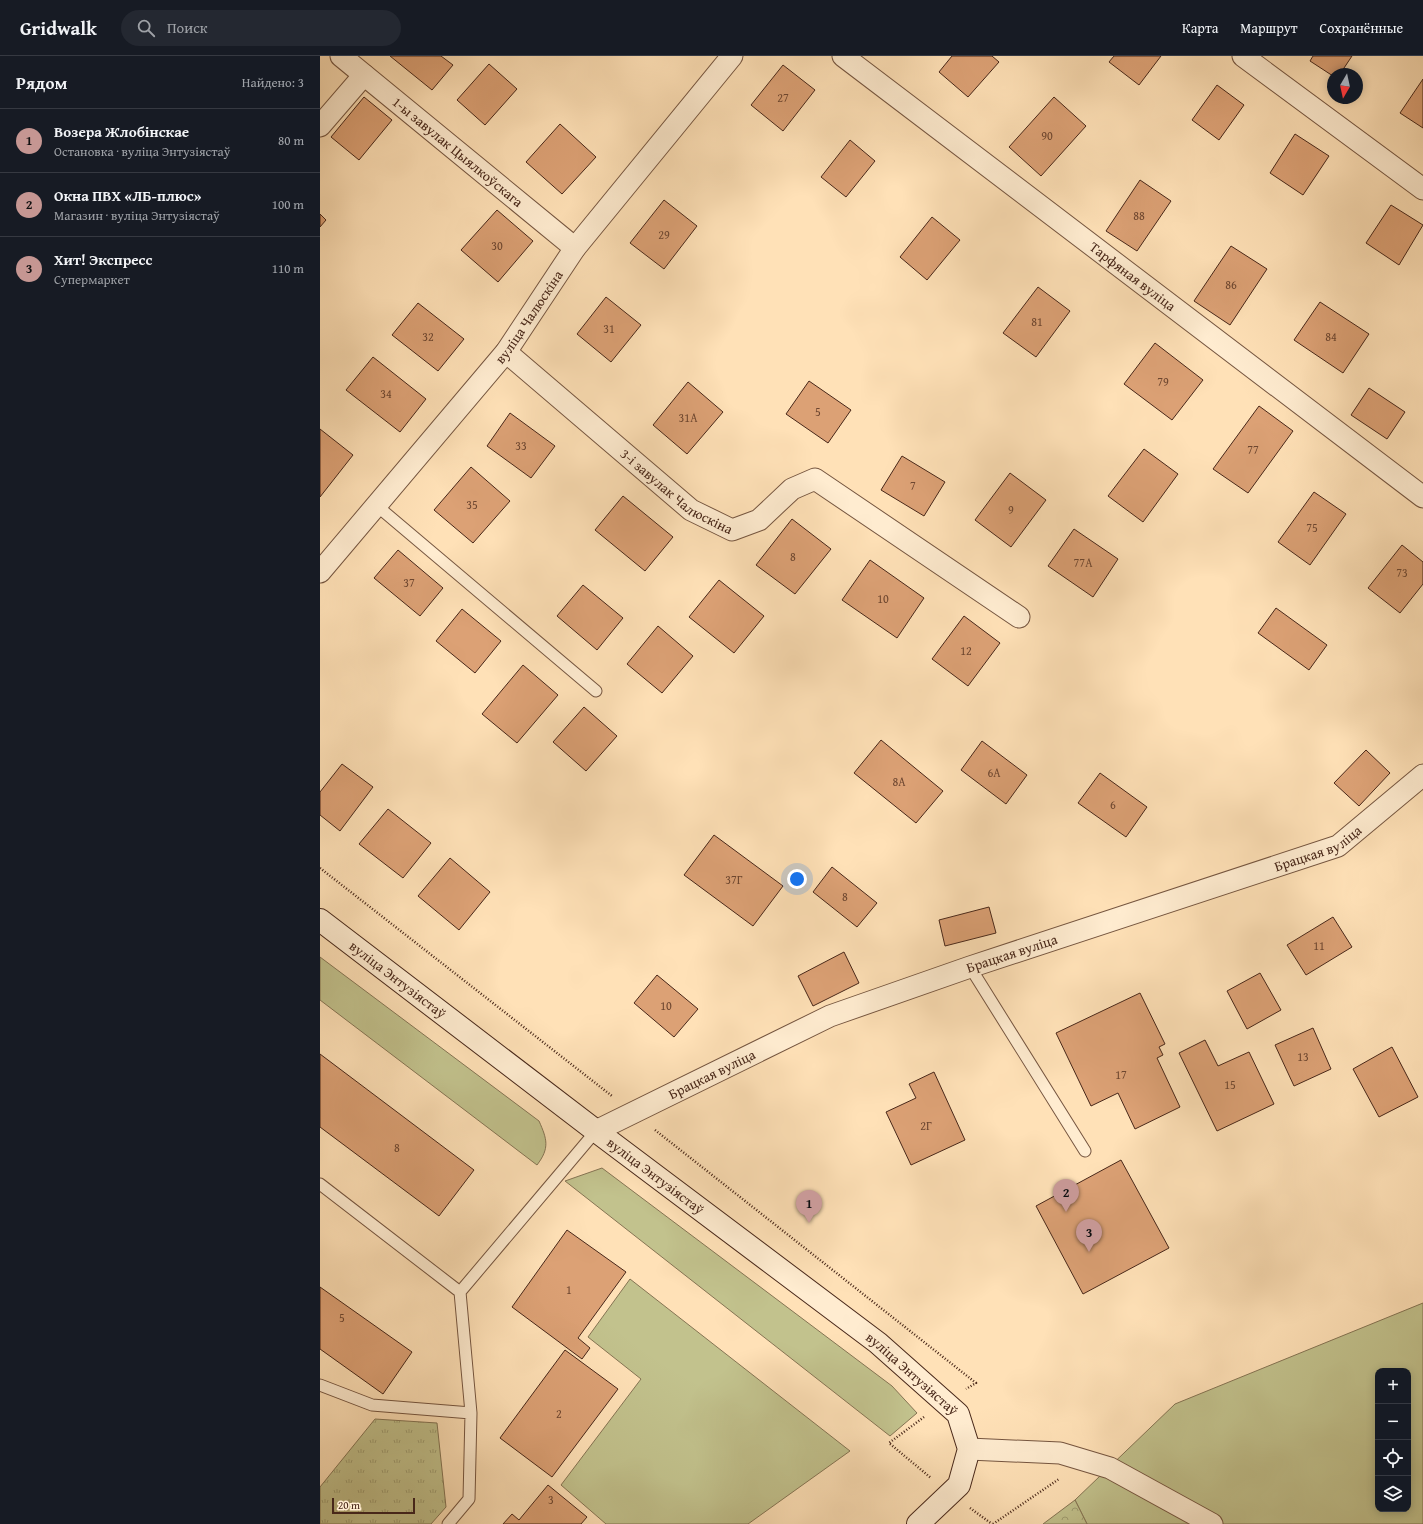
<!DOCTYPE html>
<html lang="ru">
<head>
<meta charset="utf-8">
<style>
  body { margin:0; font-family:"Gentium Book Plus",serif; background:#242831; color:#f1f3f6 }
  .controls { position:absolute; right:12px; bottom:12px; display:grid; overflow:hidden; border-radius:8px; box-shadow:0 2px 10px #0003 }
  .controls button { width:36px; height:36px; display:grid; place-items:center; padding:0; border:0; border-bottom:1px solid #363941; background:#171b24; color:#f1f3f6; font:20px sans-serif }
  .compass { position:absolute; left:1007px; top:12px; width:36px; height:36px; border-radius:50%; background:#171b24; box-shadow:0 2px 10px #0003; rotate:189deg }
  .scale { position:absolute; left:12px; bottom:10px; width:83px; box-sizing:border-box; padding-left:4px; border:2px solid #482719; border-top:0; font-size:11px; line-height:14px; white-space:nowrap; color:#482719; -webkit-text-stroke:3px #ffecd0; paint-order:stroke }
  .you { position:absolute; left:477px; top:823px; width:14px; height:14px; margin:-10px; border:3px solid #fff; border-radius:50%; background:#1a73e8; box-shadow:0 0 0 6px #1a73e833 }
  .badge { display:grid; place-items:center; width:26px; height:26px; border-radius:50%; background:#c59692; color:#111; font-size:13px; font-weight:700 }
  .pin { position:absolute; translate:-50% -33px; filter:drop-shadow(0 1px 2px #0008) }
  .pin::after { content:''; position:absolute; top:21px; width:14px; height:12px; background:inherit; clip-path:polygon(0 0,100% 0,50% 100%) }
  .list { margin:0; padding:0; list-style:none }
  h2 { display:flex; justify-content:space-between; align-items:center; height:52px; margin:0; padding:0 16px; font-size:17px }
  h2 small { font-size:13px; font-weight:400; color:#9ea1a6 }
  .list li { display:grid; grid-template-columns:26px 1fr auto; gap:12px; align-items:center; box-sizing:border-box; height:64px; padding:0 16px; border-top:1px solid #363941 }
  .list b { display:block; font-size:15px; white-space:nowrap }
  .list p { margin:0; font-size:13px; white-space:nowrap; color:#9ea1a6 }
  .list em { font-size:13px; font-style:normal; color:#9ea1a6 }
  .icon { flex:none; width:22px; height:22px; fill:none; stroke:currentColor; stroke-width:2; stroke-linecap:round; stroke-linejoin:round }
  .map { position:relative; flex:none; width:1103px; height:1468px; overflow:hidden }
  header { display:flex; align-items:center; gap:24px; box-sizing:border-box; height:56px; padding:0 20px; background:#171b24; border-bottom:1px solid #363941 }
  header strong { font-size:19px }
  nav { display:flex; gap:22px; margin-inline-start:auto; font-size:14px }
  .search { width:280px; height:36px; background:#242831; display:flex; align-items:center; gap:10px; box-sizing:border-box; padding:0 14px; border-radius:22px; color:#9ea1a6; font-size:15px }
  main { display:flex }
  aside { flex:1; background:#171b24 }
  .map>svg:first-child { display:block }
  .green { fill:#c2c28d; stroke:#857453; fill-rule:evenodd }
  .forest { fill:url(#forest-crowns); stroke:#857453 }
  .park { fill:url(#park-tufts); stroke:#857453 }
  .building { fill:#dca175; stroke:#482719 }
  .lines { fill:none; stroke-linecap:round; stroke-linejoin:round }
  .service-casing { stroke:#765640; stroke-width:13 }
  .minor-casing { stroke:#765640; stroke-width:23 }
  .secondary-casing { stroke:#482719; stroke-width:24 }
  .path { stroke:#482719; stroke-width:2.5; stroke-dasharray:1 2; stroke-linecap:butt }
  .service { stroke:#ffecd0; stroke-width:11 }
  .minor { stroke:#ffecd0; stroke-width:21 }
  .secondary { stroke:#ffecd0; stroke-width:22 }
  .labels { text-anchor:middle; stroke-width:3; stroke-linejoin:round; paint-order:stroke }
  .number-label { font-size:12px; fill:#6d4630 }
  .street-label { font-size:14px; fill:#482719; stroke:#ffecd0 }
</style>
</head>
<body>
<header>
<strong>Gridwalk</strong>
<div class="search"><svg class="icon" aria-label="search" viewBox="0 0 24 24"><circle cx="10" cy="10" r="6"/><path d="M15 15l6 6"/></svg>Поиск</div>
<nav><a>Карта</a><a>Маршрут</a><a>Сохранённые</a></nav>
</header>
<main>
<aside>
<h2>Рядом<small>Найдено: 3</small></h2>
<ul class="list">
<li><span class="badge">1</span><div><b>Возера Жлобінскае</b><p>Остановка · вуліца Энтузіястаў</p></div><em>80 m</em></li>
<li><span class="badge">2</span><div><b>Окна ПВХ «ЛБ-плюс»</b><p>Магазин · вуліца Энтузіястаў</p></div><em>100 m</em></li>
<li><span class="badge">3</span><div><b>Хит! Экспресс</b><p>Супермаркет</p></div><em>110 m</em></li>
</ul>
</aside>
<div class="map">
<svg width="1103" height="1468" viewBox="0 0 1103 1468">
  <defs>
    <pattern id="forest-crowns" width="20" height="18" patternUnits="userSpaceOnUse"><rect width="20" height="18" fill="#c2c28d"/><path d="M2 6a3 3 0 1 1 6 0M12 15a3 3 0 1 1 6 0" fill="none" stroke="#a09e72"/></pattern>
    <pattern id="park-tufts" width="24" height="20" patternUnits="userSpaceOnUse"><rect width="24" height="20" fill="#c2c28d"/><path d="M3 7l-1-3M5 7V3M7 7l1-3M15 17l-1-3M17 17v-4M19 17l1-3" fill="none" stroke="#a09e72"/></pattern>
  </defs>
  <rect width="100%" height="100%" fill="#ffe1b7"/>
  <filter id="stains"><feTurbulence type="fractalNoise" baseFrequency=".005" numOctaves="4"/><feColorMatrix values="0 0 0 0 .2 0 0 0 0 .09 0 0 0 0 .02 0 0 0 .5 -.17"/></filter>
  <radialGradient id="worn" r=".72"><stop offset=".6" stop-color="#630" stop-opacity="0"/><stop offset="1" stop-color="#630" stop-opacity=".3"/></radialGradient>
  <path class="green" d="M0,901L219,1065C227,1083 230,1092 217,1109L0,944Z
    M282,1112L572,1330L597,1357L570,1380L245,1125Z
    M310,1223L530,1395L428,1468H286L241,1429L321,1323L268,1281Z
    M1103,1247V1468H767L755,1444L855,1348ZM1058,1315H1088V1453H1058Z"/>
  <path class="forest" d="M755,1444L767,1468H723Z"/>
  <path class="park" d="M55,1363L117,1367L126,1451L111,1468H0V1431Z"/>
  <path class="building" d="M70,0H121L133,9L112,34Z
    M632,0H672L679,6L648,41L619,16Z
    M794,0H841L819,29L789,6Z
    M993,0H1032L1020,18H1013V20L990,5Z
    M169,8L197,33L165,69L137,44Z
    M463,9L495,34L463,75L431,49Z
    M1103,23V72L1080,57Z
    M897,29L924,49L899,84L872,64Z
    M44,41L72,64L39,104L11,81Z
    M734,41L766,70L721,120L689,91Z
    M240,68L276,101L242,138L206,106Z
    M975,78L1009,100L983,139L950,117Z
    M530,84L555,105L526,141L501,121Z
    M820,124L851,145L817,195L786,175Z
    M344,144L377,170L344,213L310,187Z
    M1071,149L1103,169L1079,209L1046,187Z
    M177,154L213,185L178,226L141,194Z
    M0,158L6,164L0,171Z
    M612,161L640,184L607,224L580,201Z
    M911,190L947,213L910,269L874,245Z
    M718,231L750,255L716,301L683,277Z
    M286,241L321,269L291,306L257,278Z
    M1000,246L1049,278L1023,317L974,284Z
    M98,247L144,283L118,315L72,279Z
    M835,287L883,324L852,364L804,328Z
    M53,301L106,343L80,376L26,334Z
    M489,325L531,354L508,387L466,358Z
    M368,326L403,356L367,398L333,369Z
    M1049,332L1085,356L1067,383L1031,359Z
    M939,350L973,375L928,437L893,413Z
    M190,357L235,390L211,422L167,390Z
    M0,373L33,399L0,441Z
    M824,393L858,418L823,466L788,440Z
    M582,400L625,426L604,460L561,434Z
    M151,411L190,445L153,487L114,454Z
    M690,417L726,444L691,491L655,464Z
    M994,436L1026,458L990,509L958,486Z
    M303,440L353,481L325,515L275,474Z
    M472,463L511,493L475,538L436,509Z
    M754,473L798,503L773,541L728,510Z
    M1082,489L1103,506V528L1080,557L1048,532Z
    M78,494L123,532L100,560L54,522Z
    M550,504L604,542L577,582L522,544Z
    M399,524L444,560L414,597L369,561Z
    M263,529L303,562L277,594L237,560Z
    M956,552L1007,589L989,614L938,577Z
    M142,553L181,585L155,617L116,585Z
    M644,560L680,587L648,630L612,603Z
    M338,570L373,600L342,637L307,608Z
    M203,609L238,639L197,687L162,658Z
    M264,651L297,680L266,715L233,686Z
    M561,684L623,735L596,767L534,717Z
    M662,685L707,719L686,748L641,714Z
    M1046,694L1070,717L1039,750L1014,727Z
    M22,708L53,731L20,775L0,759V736Z
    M780,717L827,751L806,781L758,747Z
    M68,753L111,787L83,822L39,788Z
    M394,779L463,830L433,870L364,819Z
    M130,802L170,836L139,874L98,840Z
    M512,811L557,847L537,871L493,836Z
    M669,851L676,877L625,890L619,864Z
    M1013,861L1032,891L986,919L967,889Z
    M524,896L539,927L493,950L478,920Z
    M940,917L961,954L927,973L907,935Z
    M337,919L378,953L354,981L314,947Z
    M820,937L845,988L839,991L843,999L837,1002L860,1051L815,1073L798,1037L771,1050L736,977Z
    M993,972L1011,1013L974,1030L955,989Z
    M885,984L898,1010L929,996L954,1048L897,1075L859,997Z
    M1072,991L1098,1041L1059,1061L1033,1013Z
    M0,998L154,1114L119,1160L0,1071Z
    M614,1016L645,1084L591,1109L566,1056L596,1042L589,1028Z
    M801,1104L849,1192L763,1238L716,1150Z
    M247,1174L306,1216L258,1282L270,1292L262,1303L192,1251Z
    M0,1231L92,1296L63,1338L0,1293Z
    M245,1294L298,1333L232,1421L180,1382Z
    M228,1429L267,1461L261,1468H183L192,1458L199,1464Z"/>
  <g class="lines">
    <defs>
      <path id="service" d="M56,449L276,635
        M650,911L765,1095
        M0,1128L140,1236
        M0,1329L52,1349L151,1357L140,1236L276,1075
        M128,1468L149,1443L151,1357"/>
      <g id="minor">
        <path id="s1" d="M21,0L255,192"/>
        <path id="s2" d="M523,0L1103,441"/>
        <path d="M923,0L1103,133"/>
        <path d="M0,70L44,19"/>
        <path id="s3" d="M186,296L371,454L412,474L439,464L472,433L495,423L699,561"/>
        <path id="s4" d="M0,516L186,296L255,192L412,0"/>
        <path id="s5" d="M276,1075L510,960L650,911L1018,790L1103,719"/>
        <path d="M649,1393L740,1397L790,1412L892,1468"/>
      </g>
      <g id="secondary">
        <path id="s6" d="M0,864L276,1075L558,1287L638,1358L649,1393L639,1429L598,1468"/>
      </g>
    </defs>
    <use href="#service" class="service-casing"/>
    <use href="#minor" class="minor-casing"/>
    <use href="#secondary" class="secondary-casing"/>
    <path class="path" d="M0,812L292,1040
      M335,1074L656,1327L646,1333
      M604,1361L569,1387L611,1422
      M650,1452L672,1468
      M673,1468L739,1423"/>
    <use href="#service" class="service"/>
    <use href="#minor" class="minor"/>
    <use href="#secondary" class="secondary"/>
  </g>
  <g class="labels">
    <g class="number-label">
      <text x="463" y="46">27</text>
      <text x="727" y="84">90</text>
      <text x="819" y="164">88</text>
      <text x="344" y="183">29</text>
      <text x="177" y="194">30</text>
      <text x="911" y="233">86</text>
      <text x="717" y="270">81</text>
      <text x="289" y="277">31</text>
      <text x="108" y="285">32</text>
      <text x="1011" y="285">84</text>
      <text x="843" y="330">79</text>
      <text x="66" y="342">34</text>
      <text x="498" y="360">5</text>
      <text x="368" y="366">31А</text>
      <text x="201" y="394">33</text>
      <text x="933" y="398">77</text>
      <text x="593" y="434">7</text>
      <text x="152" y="453">35</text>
      <text x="691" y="458">9</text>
      <text x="992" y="476">75</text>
      <text x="473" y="505">8</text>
      <text x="763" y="511">77А</text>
      <text x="1082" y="521">73</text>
      <text x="89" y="531">37</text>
      <text x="563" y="547">10</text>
      <text x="646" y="599">12</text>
      <text x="674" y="721">6А</text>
      <text x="579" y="730">8А</text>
      <text x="793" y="753">6</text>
      <text x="414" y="828">37Г</text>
      <text x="525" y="845">8</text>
      <text x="999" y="894">11</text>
      <text x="346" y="954">10</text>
      <text x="983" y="1005">13</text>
      <text x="801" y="1023">17</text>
      <text x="910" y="1033">15</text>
      <text x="606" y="1074">2Г</text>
      <text x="77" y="1096">8</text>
      <text x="249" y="1238">1</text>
      <text x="22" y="1266">5</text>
      <text x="239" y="1362">2</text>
      <text x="231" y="1448">3</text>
    </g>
    <g class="street-label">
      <text dy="5" stroke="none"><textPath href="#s1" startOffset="151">1-ы завулак Цыялкоўскага</textPath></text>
      <text dy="5" stroke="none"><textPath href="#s2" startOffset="364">Тарфяная вуліца</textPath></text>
      <text dy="5" stroke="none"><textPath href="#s4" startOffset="330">вуліца Чалюскіна</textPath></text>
      <text dy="5" stroke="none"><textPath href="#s3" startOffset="221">3-і завулак Чалюскіна</textPath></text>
      <text dy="5" stroke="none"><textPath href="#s5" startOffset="777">Брацкая вуліца</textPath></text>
      <text dy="5" stroke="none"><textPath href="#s5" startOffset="453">Брацкая вуліца</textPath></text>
      <text dy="5" stroke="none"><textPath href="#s6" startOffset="98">вуліца Энтузіястаў</textPath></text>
      <text dy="5" stroke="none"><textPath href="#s5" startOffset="129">Брацкая вуліца</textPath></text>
      <text dy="5" stroke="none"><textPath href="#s6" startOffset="422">вуліца Энтузіястаў</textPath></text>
      <text dy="5" stroke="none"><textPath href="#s6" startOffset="746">вуліца Энтузіястаў</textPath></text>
    </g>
  </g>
  <rect width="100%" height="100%" filter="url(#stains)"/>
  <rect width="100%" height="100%" fill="url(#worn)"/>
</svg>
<div class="controls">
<button>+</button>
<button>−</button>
<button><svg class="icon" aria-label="locate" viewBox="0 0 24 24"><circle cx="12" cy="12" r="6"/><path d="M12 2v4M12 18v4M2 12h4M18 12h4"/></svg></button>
<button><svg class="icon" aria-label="layers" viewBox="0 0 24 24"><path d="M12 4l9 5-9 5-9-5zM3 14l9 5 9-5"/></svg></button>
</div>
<svg class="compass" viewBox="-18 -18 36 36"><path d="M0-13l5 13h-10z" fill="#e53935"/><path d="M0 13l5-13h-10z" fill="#9ea1a6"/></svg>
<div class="scale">20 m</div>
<div class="you"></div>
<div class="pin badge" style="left:489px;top:1167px">1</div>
<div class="pin badge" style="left:746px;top:1156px">2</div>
<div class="pin badge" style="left:769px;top:1196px">3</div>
</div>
</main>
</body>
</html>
